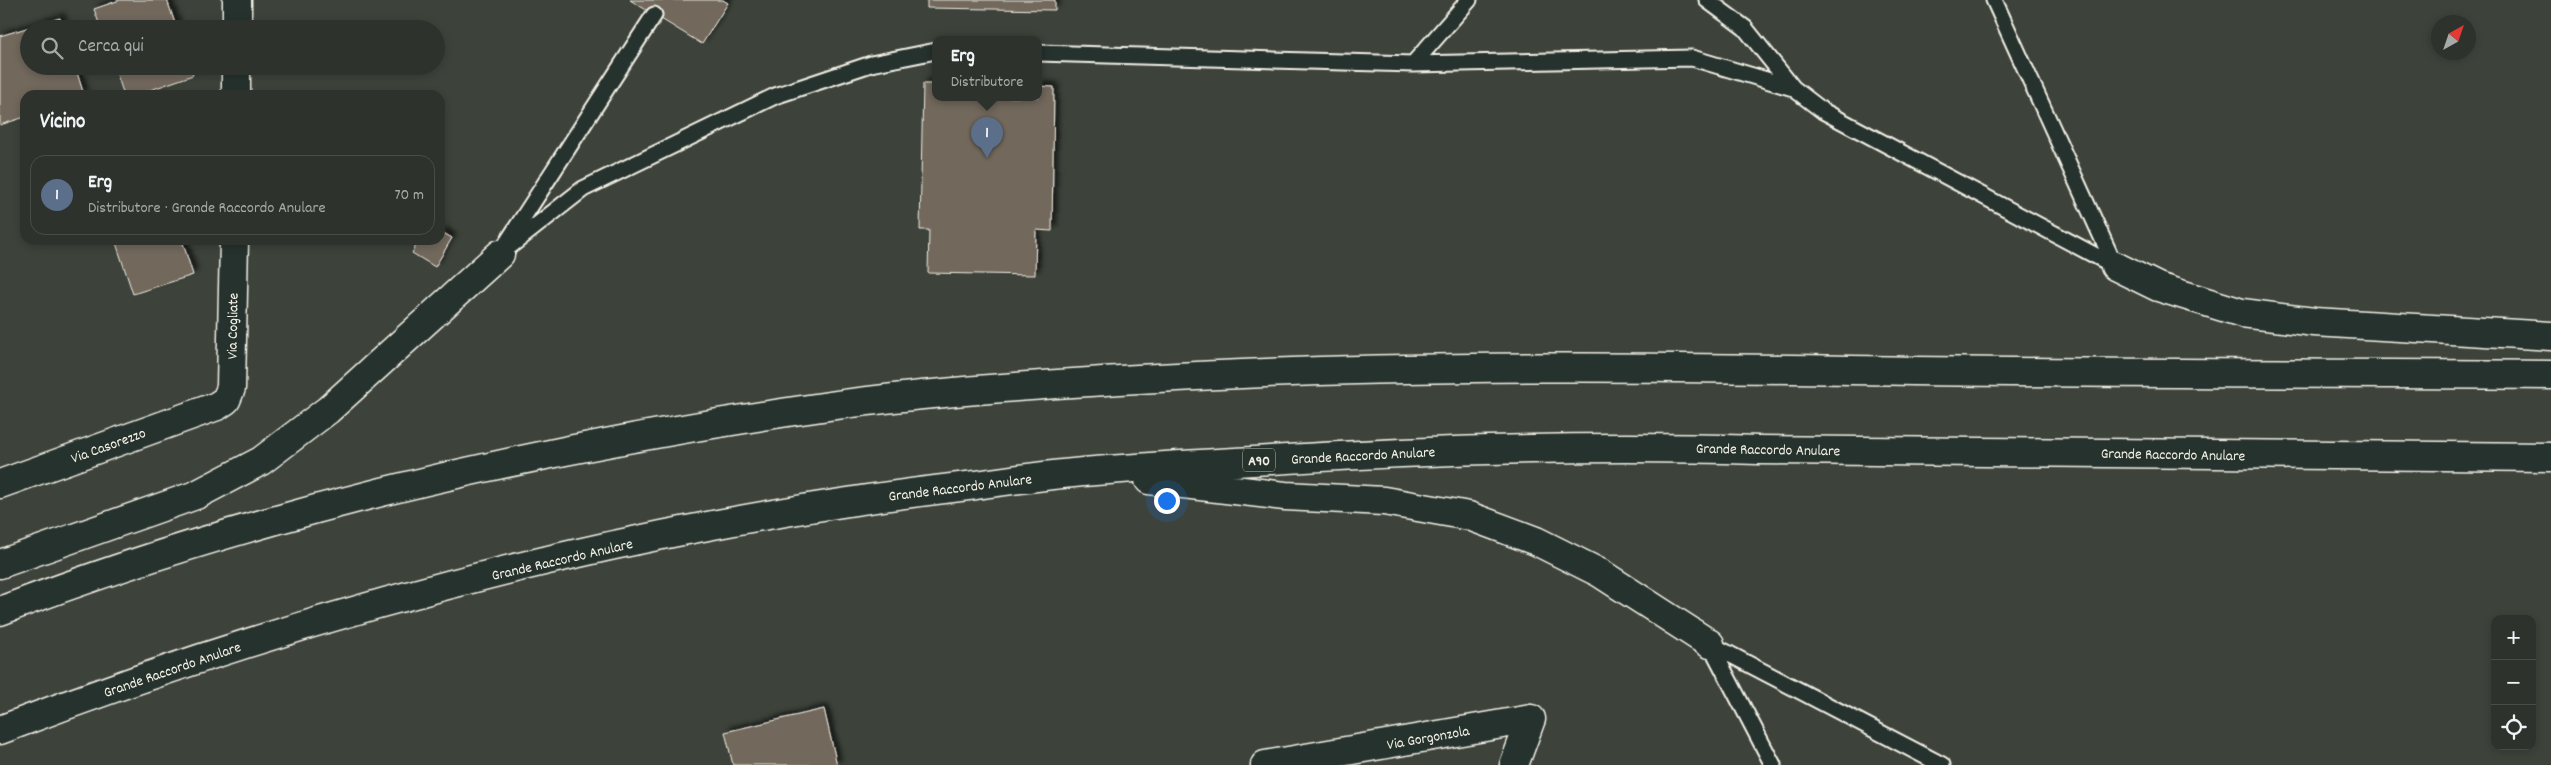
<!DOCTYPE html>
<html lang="it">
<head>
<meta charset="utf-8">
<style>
  body { margin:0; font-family:Dekko,sans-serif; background:#363a34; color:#f1f3f6 }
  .controls { position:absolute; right:15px; bottom:15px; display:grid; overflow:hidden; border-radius:10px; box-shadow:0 2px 8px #0003 }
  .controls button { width:45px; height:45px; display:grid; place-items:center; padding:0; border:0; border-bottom:1px solid #494d48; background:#2e322c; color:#f1f3f6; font:25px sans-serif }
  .compass { position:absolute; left:2431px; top:15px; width:45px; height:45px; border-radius:50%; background:#2e322c; box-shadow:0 2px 8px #0003; rotate:40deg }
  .you { position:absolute; left:1166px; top:500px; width:18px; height:18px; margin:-12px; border:4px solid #fff; border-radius:50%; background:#1a73e8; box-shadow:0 0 0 8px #1a73e833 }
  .badge { display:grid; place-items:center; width:32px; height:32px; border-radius:50%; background:#ff9aa2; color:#fff; font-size:16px; font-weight:700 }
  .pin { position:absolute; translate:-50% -41px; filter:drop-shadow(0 1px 2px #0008) }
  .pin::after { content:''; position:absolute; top:26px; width:18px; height:15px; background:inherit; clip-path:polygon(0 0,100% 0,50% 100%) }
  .popup { position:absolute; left:932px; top:36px; width:110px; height:65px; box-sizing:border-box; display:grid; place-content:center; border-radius:10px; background:#2e322c; filter:drop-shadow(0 1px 4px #0005); font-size:16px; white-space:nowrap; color:#a7aaa9 }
  .popup b { font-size:19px; color:#f1f3f6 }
  .popup::after { content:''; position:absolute; left:50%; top:100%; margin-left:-10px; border:10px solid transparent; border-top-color:#2e322c }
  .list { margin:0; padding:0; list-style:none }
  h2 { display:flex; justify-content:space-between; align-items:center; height:65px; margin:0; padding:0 20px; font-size:21px }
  h2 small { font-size:16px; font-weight:400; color:#a7aaa9 }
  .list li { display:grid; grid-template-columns:32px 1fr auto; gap:15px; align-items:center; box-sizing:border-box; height:80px; margin:0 10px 10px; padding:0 10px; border:1px solid #494d48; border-radius:15px }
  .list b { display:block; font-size:19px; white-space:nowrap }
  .list p { margin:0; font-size:16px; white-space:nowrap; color:#a7aaa9 }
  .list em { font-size:16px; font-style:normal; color:#a7aaa9 }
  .icon { flex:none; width:28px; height:28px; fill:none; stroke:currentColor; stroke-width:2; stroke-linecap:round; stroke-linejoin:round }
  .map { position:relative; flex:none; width:2551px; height:765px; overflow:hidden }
  .search { position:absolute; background:#2e322c; box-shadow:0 2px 8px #0003; left:20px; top:20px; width:425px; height:55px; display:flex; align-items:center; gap:12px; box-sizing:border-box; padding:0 18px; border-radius:28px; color:#a7aaa9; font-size:19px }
  .panel { position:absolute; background:#2e322c; box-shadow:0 2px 8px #0003; left:20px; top:90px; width:425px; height:155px; border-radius:15px }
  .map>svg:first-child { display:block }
  .building { fill:#72675b; stroke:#f4f1e8; filter:url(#shadow) }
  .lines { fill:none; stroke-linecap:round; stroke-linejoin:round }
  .service-casing { stroke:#f4f1e8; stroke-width:19 }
  .minor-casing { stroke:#f4f1e8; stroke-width:31 }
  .motorway-casing { stroke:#f4f1e8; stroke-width:31 }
  .service { stroke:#26332d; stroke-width:15 }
  .minor { stroke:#26332d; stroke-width:28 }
  .motorway { stroke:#26332d; stroke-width:28 }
  .labels { text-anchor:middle; stroke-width:4; stroke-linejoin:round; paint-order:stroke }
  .shield { fill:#26332d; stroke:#b6b8b0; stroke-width:1 }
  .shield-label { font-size:14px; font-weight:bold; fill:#f4f1e8 }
  .street-label { font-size:15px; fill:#f4f1e8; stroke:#26332d }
</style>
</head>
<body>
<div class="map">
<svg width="2551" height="765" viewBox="0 0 2551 765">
  <defs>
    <filter id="shadow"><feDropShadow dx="4.5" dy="-4.5" stdDeviation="2.5" flood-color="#0009"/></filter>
  </defs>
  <rect width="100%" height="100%" fill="#3d433b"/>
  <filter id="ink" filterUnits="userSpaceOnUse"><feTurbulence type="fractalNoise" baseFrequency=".02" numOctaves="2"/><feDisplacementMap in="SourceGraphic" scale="10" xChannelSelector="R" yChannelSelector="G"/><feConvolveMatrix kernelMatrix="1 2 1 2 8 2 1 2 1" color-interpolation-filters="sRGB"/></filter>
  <g filter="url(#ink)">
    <path class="building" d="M120,0H167L177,29H101L94,9Z
      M630,0H723L728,3L702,44Z
      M927,0H1055V10L927,8Z
      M60,18L64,29H29V66H75L84,95H25V117L0,125V36Z
      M114,66H190L193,75L136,95H124Z
      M923,84H936V97H1038V86L1054,87L1052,231L1036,230L1035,275L928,273L929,230H920Z
      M440,231L452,238L435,267L412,253L419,240H440Z
      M115,240H182L193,275L133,294Z
      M824,709L837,765H733L725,732Z"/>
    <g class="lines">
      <defs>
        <path id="service" d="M1707,0L1745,28L1793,88
          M1994,0L2115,266
          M1038,53L1413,64L1692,58L1793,88L1823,111L2115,266
          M1413,64L1469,0
          M506,244L654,15
          M500,254L583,189L775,96L871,64L936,51
          M1710,644L1942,765
          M1710,644L1773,765"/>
        <path id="minor" d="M237,29V0
          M236,95V66
          M0,484L217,406L226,400L231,388L234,240
          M1265,765L1531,719
          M1514,765L1531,719"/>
        <path id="motorway" d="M2115,266L2158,287L2242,313L2314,322L2551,336
          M1149,480L1285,496L1384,501L1469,516L1536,541L1600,573L1710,644
          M0,564L196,495L261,461L328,410L500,254
          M0,611C266,509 547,446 829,406C931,392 1035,385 1138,379C1376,365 1613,366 1851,370C2084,374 2318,373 2551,375
          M0,730C232,641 473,570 718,524C803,508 889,495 976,485C1011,480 1047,475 1083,472C1140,467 1197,464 1254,461C1422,450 1590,445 1758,450L2551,457"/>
      </defs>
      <use href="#service" class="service-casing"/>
      <use href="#minor" class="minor-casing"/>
      <use href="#motorway" class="motorway-casing"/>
      <use href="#service" class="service"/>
      <use href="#minor" class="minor"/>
      <use href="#motorway" class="motorway"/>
    </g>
  </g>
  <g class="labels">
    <rect class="shield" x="1243" y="448.5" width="32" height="23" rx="4"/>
    <g class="shield-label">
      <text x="1259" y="465">A90</text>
    </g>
    <g class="street-label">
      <text transform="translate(232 326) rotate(-89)" y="5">Via Cogliate</text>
      <text transform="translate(108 445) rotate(-20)" y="5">Via Casorezzo</text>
      <text transform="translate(1768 449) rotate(1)" y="5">Grande Raccordo Anulare</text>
      <text transform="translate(2173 454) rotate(1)" y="5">Grande Raccordo Anulare</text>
      <text transform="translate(1363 455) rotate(-3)" y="5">Grande Raccordo Anulare</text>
      <text transform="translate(960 487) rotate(-7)" y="5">Grande Raccordo Anulare</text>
      <text transform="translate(562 559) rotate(-13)" y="5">Grande Raccordo Anulare</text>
      <text transform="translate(172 669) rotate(-19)" y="5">Grande Raccordo Anulare</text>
      <text transform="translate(1428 737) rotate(-10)" y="5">Via Gorgonzola</text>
    </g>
  </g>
</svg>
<div class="controls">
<button>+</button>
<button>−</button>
<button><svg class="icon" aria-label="locate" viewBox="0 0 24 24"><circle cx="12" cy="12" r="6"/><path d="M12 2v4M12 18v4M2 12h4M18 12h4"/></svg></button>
</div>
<svg class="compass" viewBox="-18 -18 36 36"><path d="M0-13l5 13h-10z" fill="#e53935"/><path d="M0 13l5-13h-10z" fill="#a7aaa9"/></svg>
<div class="you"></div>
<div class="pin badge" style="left:987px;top:158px;background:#5c6f8a">1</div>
<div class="popup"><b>Erg</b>Distributore</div>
<div class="search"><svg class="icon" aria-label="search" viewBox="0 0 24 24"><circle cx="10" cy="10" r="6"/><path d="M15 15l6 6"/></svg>Cerca qui</div>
<section class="panel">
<h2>Vicino<small></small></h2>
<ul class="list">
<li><span class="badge" style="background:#5c6f8a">1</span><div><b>Erg</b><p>Distributore · Grande Raccordo Anulare</p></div><em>70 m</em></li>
</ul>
</section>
</div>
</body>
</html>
